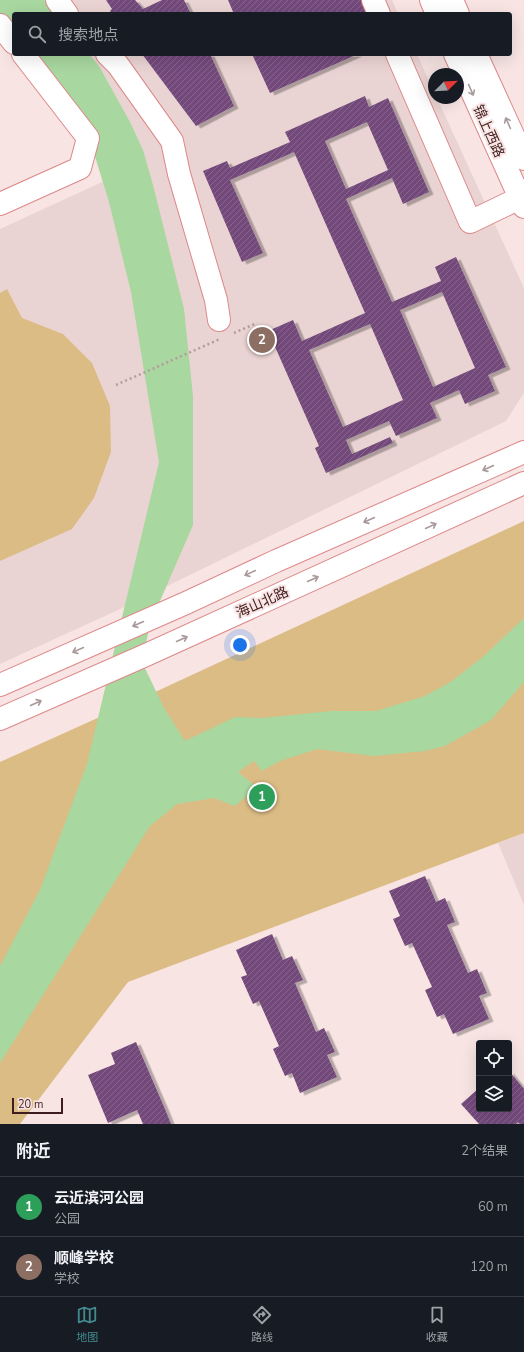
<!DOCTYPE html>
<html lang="zh">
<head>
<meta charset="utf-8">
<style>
  body { margin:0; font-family:"Nunito Sans","Noto Sans SC",sans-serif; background:#242831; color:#f1f3f6 }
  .controls { position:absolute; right:12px; bottom:12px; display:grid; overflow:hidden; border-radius:4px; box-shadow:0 4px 16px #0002 }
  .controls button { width:36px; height:36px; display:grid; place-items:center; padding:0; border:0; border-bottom:1px solid #363941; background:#171b24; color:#f1f3f6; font:20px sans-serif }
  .compass { position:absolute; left:428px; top:68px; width:36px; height:36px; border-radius:50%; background:#171b24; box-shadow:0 4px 16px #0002; rotate:66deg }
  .scale { position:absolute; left:12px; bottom:10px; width:51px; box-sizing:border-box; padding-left:4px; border:2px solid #3f1d1e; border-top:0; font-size:11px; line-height:14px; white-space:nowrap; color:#3f1d1e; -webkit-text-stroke:3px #f7e4e3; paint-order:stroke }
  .you { position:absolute; left:240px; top:645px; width:14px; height:14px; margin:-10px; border:3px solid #fff; border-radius:50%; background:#1a73e8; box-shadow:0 0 0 6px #1a73e833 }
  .badge { display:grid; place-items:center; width:26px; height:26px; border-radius:50%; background:#428a8e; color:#fff; font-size:13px; font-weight:700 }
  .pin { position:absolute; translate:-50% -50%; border:2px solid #fff; box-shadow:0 1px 4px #0006 }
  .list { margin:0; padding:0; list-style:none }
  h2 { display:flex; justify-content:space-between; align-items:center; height:52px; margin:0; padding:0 16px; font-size:17px }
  h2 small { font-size:13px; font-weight:400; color:#9ea1a6 }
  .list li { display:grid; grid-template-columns:26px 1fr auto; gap:12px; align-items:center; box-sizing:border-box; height:60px; padding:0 16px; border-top:1px solid #363941 }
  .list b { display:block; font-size:15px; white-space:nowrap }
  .list p { margin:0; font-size:13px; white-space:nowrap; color:#9ea1a6 }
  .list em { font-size:13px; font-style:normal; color:#9ea1a6 }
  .icon { flex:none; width:22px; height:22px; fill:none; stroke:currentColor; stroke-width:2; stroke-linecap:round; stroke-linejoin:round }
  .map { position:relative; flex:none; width:524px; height:1124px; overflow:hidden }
  .search { position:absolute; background:#171b24; box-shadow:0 4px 16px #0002; left:12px; right:12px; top:12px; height:44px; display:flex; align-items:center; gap:10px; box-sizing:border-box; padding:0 14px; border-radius:4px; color:#9ea1a6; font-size:15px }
  .sheet { height:172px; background:#171b24 }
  nav { display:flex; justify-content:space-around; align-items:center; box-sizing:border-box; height:56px; border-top:1px solid #363941; background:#171b24; font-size:11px; color:#9ea1a6 }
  nav a { display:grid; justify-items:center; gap:2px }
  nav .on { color:#428a8e }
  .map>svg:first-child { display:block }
  .built { fill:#ead4d3 }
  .green { fill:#dcbc85 }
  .water { fill:#a8d79f }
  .building { fill:url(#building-hatch); fill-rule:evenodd; filter:url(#shadow) }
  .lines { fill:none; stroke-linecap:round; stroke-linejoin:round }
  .minor-casing { stroke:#d88; stroke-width:24 }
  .path { stroke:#b49c9b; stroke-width:2.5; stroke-dasharray:2 3; stroke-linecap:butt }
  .minor { stroke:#fff; stroke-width:22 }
  .oneway { stroke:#a9999a }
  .labels { text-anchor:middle; stroke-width:4; stroke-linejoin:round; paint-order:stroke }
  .street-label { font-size:14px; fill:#3f1d1e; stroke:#f7e4e3 }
</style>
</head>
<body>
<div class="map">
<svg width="524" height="1124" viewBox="0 0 524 1124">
  <defs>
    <pattern id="building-hatch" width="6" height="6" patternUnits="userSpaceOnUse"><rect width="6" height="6" fill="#734a7b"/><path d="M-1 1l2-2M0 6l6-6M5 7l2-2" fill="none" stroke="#88668b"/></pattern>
    <filter id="shadow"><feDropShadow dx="4.5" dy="2.5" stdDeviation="0" flood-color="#0004"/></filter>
  </defs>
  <rect width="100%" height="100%" fill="#f7e4e3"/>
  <path class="built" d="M32,0H392L398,14H40Z
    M61,54H417L434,92V98H437L524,288V393L506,421L118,610L0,664V229L124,172Z
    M524,833V905L498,843Z"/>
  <path class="green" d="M7,289L22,318L63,334L92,363L110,406L111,452L94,498L72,529L0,561V293Z
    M524,521V833L128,982L20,1124H0V762L153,693Z"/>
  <path class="water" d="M0,0H44L55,14H14V31L0,14Z
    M33,54H89L99,66L130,122L143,150L153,185L184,309L193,396V525L150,624L142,662L164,708L185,741L235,717L262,718L331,711H376L425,696L452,681L484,656L524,618V682L491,720L445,746L425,751L374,756L317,749L280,761L262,771L254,761L238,772L255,786L249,794L235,806L214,798L177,804L150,826L0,1063V966L40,890L87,764L159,462L131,292L109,202L82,114Z"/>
  <path class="building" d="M106,0H135L143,9L162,0H184L191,14H112L110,11L112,9Z
    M228,0H362L368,14H234Z
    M142,54H210L234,106L196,126Z
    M252,54H358L270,93Z
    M365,96L369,107L388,98L429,192L403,204L392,178L346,199L392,302L441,281L435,267L456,257L506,367L488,375L495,391L465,404L459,390L430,403L437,418L396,436L389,421L346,440L352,454L390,437L393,443L326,473L315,448L319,446L268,331L293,320L302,341L365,313L294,152L230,180L263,253L242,262L203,171L227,161L230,168L290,142L285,132ZM367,122L388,170L346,189L325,141ZM442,292L475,368L433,387L400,310ZM370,324L403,400L343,427L309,350Z
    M425,876L436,902L445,898L455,922L447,925L468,973L477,969L487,993L479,996L489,1019L453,1034L444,1014L437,1017L425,990L432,987L412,943L405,946L393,919L400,916L389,891Z
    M272,934L283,960L292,956L303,980L295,983L316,1032L324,1028L335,1052L327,1055L337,1077L300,1093L292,1073L285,1076L273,1049L279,1046L259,1001L253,1004L241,977L247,975L236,950Z
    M136,1042L165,1109L171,1124H143L137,1110L108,1123L88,1075L115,1064L111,1053Z
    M509,1071L524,1089V1124H520L518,1122L516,1124H479L461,1104L479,1088V1109H509Z"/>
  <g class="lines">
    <defs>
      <path id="minor" d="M57,0L67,14
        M373,0L379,14
        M431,0L437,14
        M452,0L458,14
        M0,25L14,43
        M107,54L118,65L172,141L179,174L216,300L219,320
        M397,54L470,222L520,198
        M455,54L524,207
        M476,54L524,159
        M0,204L80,168L88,138L23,54
        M0,685L186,603L276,561L524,452
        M0,719L146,655L524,483"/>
    </defs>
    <use href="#minor" class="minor-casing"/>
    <path class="path" d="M234,333L257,323
      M116,385L220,339"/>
    <use href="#minor" class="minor"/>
  </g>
  <defs><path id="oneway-shaft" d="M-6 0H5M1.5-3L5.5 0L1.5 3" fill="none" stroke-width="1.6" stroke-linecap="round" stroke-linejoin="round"/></defs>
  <g class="oneway">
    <use href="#oneway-shaft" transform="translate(471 90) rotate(66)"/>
    <use href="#oneway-shaft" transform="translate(508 123) rotate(-114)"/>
    <use href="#oneway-shaft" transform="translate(488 468) rotate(156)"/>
    <use href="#oneway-shaft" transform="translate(369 520) rotate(156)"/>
    <use href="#oneway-shaft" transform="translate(431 526) rotate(-25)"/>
    <use href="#oneway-shaft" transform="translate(250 573) rotate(155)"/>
    <use href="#oneway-shaft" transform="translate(313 579) rotate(-24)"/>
    <use href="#oneway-shaft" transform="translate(138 624) rotate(156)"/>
    <use href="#oneway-shaft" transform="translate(182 639) rotate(-24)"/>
    <use href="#oneway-shaft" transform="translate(78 650) rotate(156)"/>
    <use href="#oneway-shaft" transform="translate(36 703) rotate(-24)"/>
  </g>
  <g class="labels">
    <g class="street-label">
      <text transform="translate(489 131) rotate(66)" y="5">锦上西路</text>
      <text transform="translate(262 602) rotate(-24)" y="5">海山北路</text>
    </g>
  </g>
</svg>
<div class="controls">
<button><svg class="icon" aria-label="locate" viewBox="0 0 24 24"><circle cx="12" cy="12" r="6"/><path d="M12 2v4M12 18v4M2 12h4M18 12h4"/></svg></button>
<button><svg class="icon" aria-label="layers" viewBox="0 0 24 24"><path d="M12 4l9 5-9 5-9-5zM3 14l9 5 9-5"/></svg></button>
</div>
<svg class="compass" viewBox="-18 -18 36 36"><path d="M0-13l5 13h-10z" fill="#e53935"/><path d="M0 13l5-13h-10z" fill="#9ea1a6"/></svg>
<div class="scale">20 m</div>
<div class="you"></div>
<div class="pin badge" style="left:262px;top:797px;background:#2e9e5b">1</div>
<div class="pin badge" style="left:262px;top:340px;background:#8d6e63">2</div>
<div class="search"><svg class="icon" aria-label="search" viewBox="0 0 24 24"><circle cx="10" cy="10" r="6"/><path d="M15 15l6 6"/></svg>搜索地点</div>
</div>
<section class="sheet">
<h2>附近<small>2个结果</small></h2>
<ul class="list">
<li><span class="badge" style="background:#2e9e5b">1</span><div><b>云近滨河公园</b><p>公园</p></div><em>60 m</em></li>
<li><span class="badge" style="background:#8d6e63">2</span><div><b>顺峰学校</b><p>学校</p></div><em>120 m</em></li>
</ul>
</section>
<nav>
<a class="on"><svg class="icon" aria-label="map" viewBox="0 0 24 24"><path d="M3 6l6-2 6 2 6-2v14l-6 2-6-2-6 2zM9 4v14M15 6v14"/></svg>地图</a>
<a><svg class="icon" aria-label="directions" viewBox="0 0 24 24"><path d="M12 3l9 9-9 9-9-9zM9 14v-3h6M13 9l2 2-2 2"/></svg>路线</a>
<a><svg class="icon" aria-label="saved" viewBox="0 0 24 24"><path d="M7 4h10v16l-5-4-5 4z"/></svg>收藏</a>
</nav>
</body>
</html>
